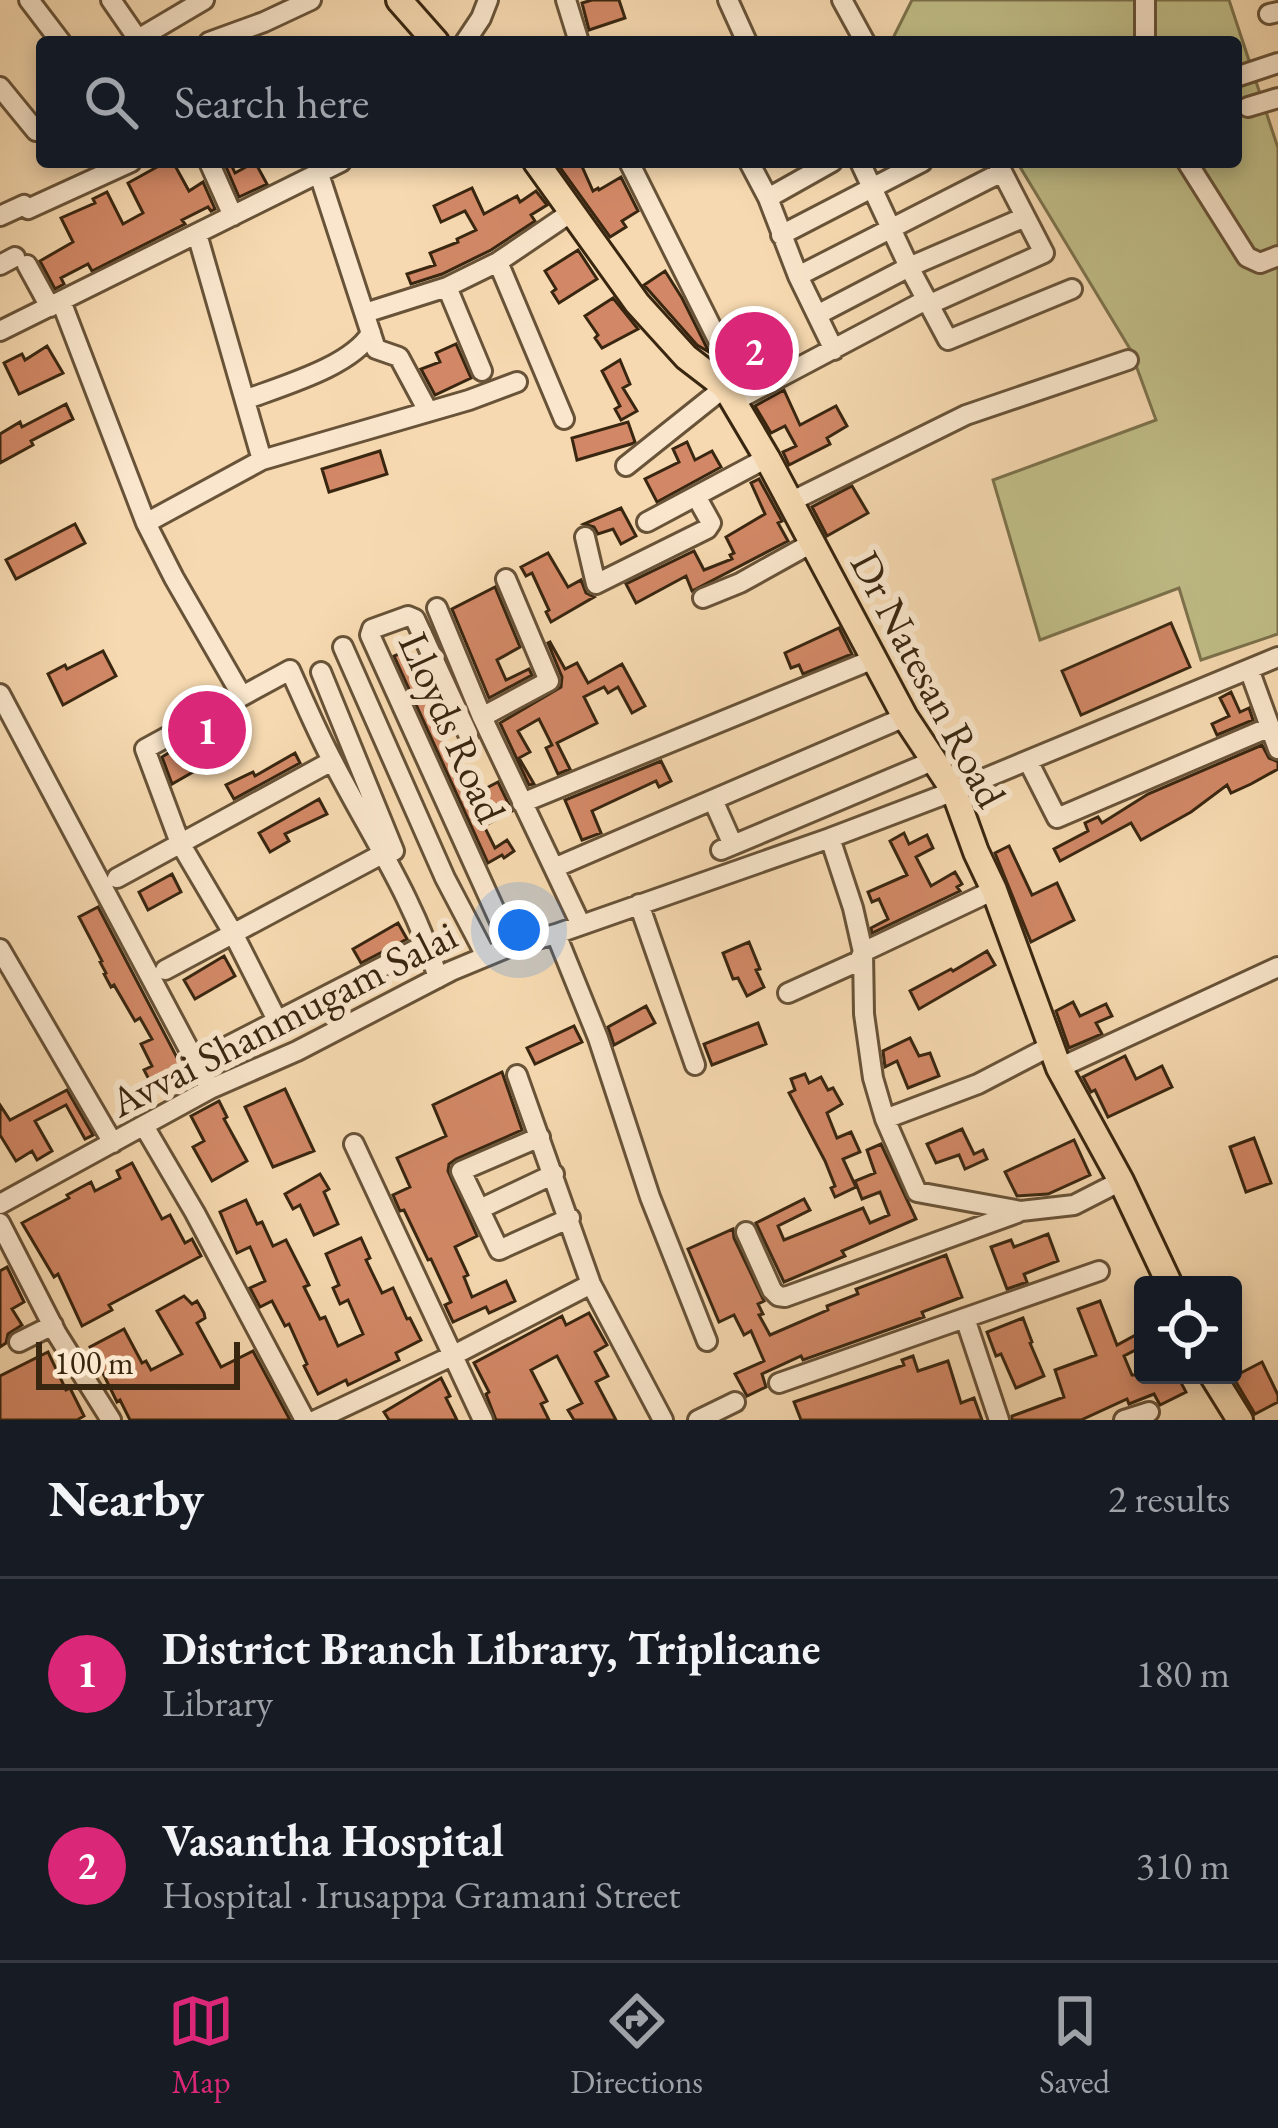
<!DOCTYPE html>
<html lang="en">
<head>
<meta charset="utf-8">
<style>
  body { margin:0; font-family:"EB Garamond",serif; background:#20242c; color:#f1f3f6 }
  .controls { position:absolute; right:36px; bottom:36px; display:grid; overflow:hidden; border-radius:12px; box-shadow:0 6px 18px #0003 }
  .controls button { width:108px; height:108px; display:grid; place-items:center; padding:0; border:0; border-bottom:3px solid #363941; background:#171b24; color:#f1f3f6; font:60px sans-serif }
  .scale { position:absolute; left:36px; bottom:30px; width:204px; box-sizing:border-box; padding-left:12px; border:6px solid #392610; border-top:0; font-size:33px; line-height:42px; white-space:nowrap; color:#392610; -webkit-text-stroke:9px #f9e6cc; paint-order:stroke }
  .you { position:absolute; left:519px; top:930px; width:42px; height:42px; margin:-30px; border:9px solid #fff; border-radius:50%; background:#1a73e8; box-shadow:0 0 0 18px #1a73e833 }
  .badge { display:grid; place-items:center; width:78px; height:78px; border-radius:50%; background:#db2777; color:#fff; font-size:39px; font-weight:700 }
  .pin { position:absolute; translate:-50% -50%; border:6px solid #fff; box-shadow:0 3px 12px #0006 }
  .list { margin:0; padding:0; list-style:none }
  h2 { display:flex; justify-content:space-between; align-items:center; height:156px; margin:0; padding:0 48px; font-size:51px }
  h2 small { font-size:39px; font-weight:400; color:#9ea1a6 }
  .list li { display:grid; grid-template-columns:78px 1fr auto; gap:36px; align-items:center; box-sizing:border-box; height:192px; padding:0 48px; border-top:3px solid #363941 }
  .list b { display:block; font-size:45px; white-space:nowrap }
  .list p { margin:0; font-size:39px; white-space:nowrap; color:#9ea1a6 }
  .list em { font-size:39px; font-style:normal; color:#9ea1a6 }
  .icon { flex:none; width:66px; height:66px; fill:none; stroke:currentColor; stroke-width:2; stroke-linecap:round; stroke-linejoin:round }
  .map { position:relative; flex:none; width:1278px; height:1420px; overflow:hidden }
  .search { position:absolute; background:#171b24; box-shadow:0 6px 18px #0003; left:36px; right:36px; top:36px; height:132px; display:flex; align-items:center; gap:30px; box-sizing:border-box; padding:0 42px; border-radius:12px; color:#9ea1a6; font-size:45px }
  .sheet { height:540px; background:#171b24 }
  nav { display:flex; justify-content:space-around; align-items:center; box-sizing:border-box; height:168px; border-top:3px solid #363941; background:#171b24; font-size:33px; color:#9ea1a6 }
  nav a { display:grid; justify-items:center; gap:6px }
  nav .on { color:#db2777 }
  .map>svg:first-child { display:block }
  .green { fill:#c0be88; stroke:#7c724c; stroke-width:3 }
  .building { fill:#d28866; stroke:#392610; stroke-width:3 }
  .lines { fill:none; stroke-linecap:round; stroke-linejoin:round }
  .minor-casing { stroke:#685338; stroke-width:24 }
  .major-casing { stroke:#392610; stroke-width:30 }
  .minor { stroke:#f9e6cc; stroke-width:18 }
  .major { stroke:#f6d9b0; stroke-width:24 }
  .labels { text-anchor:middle; stroke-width:12; stroke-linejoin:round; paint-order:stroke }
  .street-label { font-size:42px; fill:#392610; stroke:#f9e6cc }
</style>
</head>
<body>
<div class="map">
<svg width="1278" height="1420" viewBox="0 0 1278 1420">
  <rect width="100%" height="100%" fill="#f6d9b0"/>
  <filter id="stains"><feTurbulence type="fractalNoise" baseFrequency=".00167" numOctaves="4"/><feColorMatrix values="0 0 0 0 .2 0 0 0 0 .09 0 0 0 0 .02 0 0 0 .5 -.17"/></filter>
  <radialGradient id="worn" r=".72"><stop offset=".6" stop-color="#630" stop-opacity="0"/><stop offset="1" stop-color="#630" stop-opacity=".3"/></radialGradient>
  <path class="green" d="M912,0H1229L1278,148V634L1201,660L1179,588L1040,640L993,480L1156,420L1130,349L1017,162H1236V42H891Z"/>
  <path class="building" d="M592,0H619L625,18L589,30L582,3Z
    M166,162H173L189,191L203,182L215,209L211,211L208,207L182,220L185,224L92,271L88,264L61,278L64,284L55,289L40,261L73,242L61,218L95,203L93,199L107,192L123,224L143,213L128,183Z
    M224,162H230L235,173L255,162L267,184L239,197Z
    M556,162H580L593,191L598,188L599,190L621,177L638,211L622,221L626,227L610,237Z
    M472,188L484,214L517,196L520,202L536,191L547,205L531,215L535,221L491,250L442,274L411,284L407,274L435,265L430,253L458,242L457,239L476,230L465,211L441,222L434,206Z
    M578,250L597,279L559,303L552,292L556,289L545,271Z
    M665,271L682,298L709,352L697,345L644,285Z
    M613,298L638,329L602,348L595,338L598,335L585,316Z
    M746,324L767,365L773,362L774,365L742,382L737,349L729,332Z
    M456,344L471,378L435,395L421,369L440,362L436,353Z
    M47,346L63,373L19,394L4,363L22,354L25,360Z
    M620,360L630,384L623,388L637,411L621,420L615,409L620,406L602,371Z
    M784,390L800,425L836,406L847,426L827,438L830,444L789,465L783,452L796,446L785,426L771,433L755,406Z
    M66,404L73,419L31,441L33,445L0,463V434L20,422L22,427Z
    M628,422L635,442L631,444L577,460L572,438Z
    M687,442L695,460L712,451L721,467L657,502L645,479L679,462L673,449Z
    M380,451L387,474L329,492L322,469Z
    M759,479L782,521L778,523L788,541L692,591L686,576L636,603L626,584L694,551L704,570L732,559L730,555L734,553L726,537L765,514L751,483Z
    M852,486L868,513L827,536L812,507Z
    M621,508L636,536L621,544L613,529L598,534L594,527L584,524Z
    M75,524L85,543L16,579L6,560Z
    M548,553L568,587L581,580L586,593L594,597L551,622L546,612L549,610L532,573L526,576L521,567Z
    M495,587L520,647L497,660L506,680L529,669L532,675L489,698L452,609Z
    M1171,623L1190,667L1081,715L1062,671Z
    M839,628L852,654L803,674L799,665L791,668L785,653Z
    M550,642L565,669L577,663L588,683L622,664L645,706L632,713L618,687L608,693L604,687L584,697L597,723L557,743L570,769L558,774L546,748L552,745L539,719L518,731L530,752L519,758L534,784L529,785L500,723L561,687L562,677L548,643Z
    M103,651L116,676L63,705L48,674L65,665L67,669Z
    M404,652L419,682L427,678L433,691L426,694L436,716L443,712L451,729L441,735L469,797L498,782L512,811L484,826L495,848L507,840L514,851L504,858L502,855L488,863L394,656Z
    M1231,692L1240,712L1249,708L1253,720L1217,735L1212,724L1229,716L1220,698Z
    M224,728L229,736L233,734L238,744L234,746L239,753L217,765L213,758L191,769L193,772L172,784L162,757L178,747L183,755Z
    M1262,745L1269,758L1278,762V769L1251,784L1231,793L1227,785L1191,812L1141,840L1131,823L1060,861L1054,849L1088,831L1085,823L1098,817L1102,823L1148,794Z
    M295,753L300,763L234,799L226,785L253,772L255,776Z
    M661,761L671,781L659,787L656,781L592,811L601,833L582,840L565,800Z
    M319,799L327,814L285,834L289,841L270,852L259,833Z
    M904,833L909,844L927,835L933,848L916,857L931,886L955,872L962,884L957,887L960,891L872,933L871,928L888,919L879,899L872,902L868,892L907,875L890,841Z
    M1009,846L1032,895L1057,883L1074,920L1031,942L995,853Z
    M172,874L181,892L148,910L139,892Z
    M98,907L184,1071L153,1087L144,1070L152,1066L141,1044L152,1039L140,1018L135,1021L114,985L111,987L104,974L106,973L100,962L102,961L79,917Z
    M398,923L407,939L361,963L353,949Z
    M749,942L760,969L756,970L764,987L747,996L738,978L733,979L723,953Z
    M987,951L995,965L919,1009L910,991L951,969L953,971Z
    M224,956L235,976L195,999L184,980Z
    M1073,1002L1080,1016L1106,1004L1112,1016L1096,1023L1102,1034L1069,1048L1056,1011Z
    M646,1006L655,1023L614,1045L608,1027Z
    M758,1023L766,1044L712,1065L704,1044Z
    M574,1026L582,1042L535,1064L527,1048Z
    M910,1038L919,1056L930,1053L939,1076L908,1088L897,1061L885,1067L883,1051Z
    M1125,1056L1136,1079L1162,1066L1172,1087L1108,1117L1095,1090L1091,1092L1083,1077Z
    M502,1072L522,1130L456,1159L449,1164L448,1171L477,1236L455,1247L468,1275L464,1277L472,1297L506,1281L515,1301L489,1313L486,1307L453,1322L445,1305L451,1302L431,1259L428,1260L404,1210L400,1211L393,1195L410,1187L397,1158L446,1136L433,1105Z
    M805,1074L809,1083L821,1077L828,1090L833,1088L842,1104L827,1113L837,1138L851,1132L860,1152L843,1159L856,1187L835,1197L831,1188L835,1186L825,1161L789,1093L795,1090L791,1079Z
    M285,1089L314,1151L273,1167L245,1107Z
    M67,1090L93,1135L85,1139L66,1105L35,1121L52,1151L37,1160L32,1151L16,1161L0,1135V1105L10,1120Z
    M219,1101L227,1117L224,1119L247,1161L212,1181L193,1147L204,1141L191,1116Z
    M962,1129L974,1154L983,1150L987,1159L965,1169L959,1155L936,1163L927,1144Z
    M1254,1138L1271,1183L1246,1192L1230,1147Z
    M1074,1140L1090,1175L1048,1194L1017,1196L1005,1172Z
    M881,1144L916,1219L842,1251L845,1256L784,1282L756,1223L804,1199L810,1210L778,1226L784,1240L863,1208L870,1223L889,1215L880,1192L862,1199L855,1181L875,1173L867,1150Z
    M132,1163L162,1219L170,1215L185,1243L192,1239L201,1256L109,1305L112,1310L82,1326L58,1274L54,1277L22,1223L69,1198L67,1195L91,1182L95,1191L120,1178L117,1171Z
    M320,1174L329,1189L324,1192L338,1224L314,1235L300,1205L293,1209L285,1194Z
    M246,1200L257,1224L262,1222L273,1246L286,1240L309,1285L304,1287L320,1319L325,1317L338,1346L363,1334L348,1300L340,1304L333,1288L339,1285L326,1254L361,1238L370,1258L366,1260L382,1293L393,1288L407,1319L410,1318L421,1340L396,1353L399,1360L348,1385L346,1380L318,1394L304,1366L307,1364L289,1324L285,1326L272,1301L260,1307L250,1288L265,1281L250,1247L237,1253L220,1212Z
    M733,1229L734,1238L764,1301L758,1304L763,1314L759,1315L770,1335L828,1310L827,1306L858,1294L856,1289L946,1255L962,1297L922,1312L924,1317L803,1360L801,1356L762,1374L766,1387L747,1396L735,1374L764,1361L751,1331L744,1335L734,1315L719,1322L688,1249Z
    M1048,1234L1058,1261L1024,1274L1027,1282L1007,1289L991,1247L1011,1240L1014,1247Z
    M7,1267L24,1302L12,1309L22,1325L8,1334L6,1343L0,1347V1271Z
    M184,1296L192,1304L197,1301L204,1313L205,1318L197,1323L221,1367L253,1351L290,1420H130L120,1400L117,1402L90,1347L124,1329L142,1363L146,1361L151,1370L182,1354L157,1311Z
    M1100,1301L1117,1345L1143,1331V1346L1124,1356L1132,1375H1177L1186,1392L1160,1405L1154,1394L1129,1404L1127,1399L1081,1420H1012V1416L1064,1397L1055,1370L1096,1355L1078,1309Z
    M589,1313L607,1345L595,1352L608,1376L596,1382L616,1420H574L568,1410L582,1403L557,1356L531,1370L547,1401L541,1404L549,1420H496L486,1394L489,1392L474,1363L562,1316L566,1325Z
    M1023,1318L1032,1342L1030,1343L1044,1376L1016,1388L1001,1354L996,1356L987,1332Z
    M48,1352L66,1390L70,1388L84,1416L77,1420H0V1376Z
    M913,1356L918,1371L948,1361L961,1403L974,1398L982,1420H801L794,1402L904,1365L902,1360Z
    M1262,1362L1278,1395V1402L1255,1414L1233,1377Z
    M441,1378L450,1396L446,1398L457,1420H389L384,1412Z"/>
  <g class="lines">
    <defs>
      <path id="minor" d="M29,0L61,42
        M111,0L140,42
        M566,0L579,42
        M728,0L747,42
        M842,0L865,42
        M1145,0V42
        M1269,14L1278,12
        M138,39L204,0
        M209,42L264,22L311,0
        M465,42L481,18L488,0
        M1236,77L1278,63
        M0,87L36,131
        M1248,107L1278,98
        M209,162L233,216
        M749,162L768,198L798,276L834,350
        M860,162L909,267L948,340L1072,289
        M1187,162L1247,257L1260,263L1278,256
        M319,174L376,349L399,357L428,411
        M768,198L832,162
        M0,216L24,205L28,209L131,162
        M197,234L262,460
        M781,235L922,162
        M498,262L564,419
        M0,265L15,257
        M27,265L50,307
        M798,276L1002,172
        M61,301L146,523L174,578L242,696
        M928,305L1044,253L997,162
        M365,313L447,287
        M817,315L909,267L1025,217
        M0,331L341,162
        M482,371L447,287L498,262L573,211
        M245,400C281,386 351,367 371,333
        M735,401L926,300
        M626,466L725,387V354L629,162
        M790,502L966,415L1128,360
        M647,522L767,458
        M146,523L262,460L469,400L517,382
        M585,537L596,584L707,529L711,523L696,496
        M703,598L740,583L812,543
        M437,608L482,717L581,925
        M343,647L445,878L486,956
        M1249,669L1278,749
        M321,672L394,851
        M0,694L210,1089
        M482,717L549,681L506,579
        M468,734L415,619L408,616L372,629L370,635L511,946
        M1028,761L1057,818L1270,727
        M713,800L733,845
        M522,803L874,659
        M830,838L853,908L863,952L864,1014L873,1078L885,1119L917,1192L1021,1211L1074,1205L1121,1181
        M721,850L935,760
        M554,868L905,717
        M117,878L332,761
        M639,904L695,1065
        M556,934L598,1038L650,1197L707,1341
        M0,949L113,1143
        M165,970L384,853
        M788,993L859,961L863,952L994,890
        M277,1020L233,933L180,843L145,749L290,670C304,701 317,732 333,762C370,834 415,900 438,978
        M195,1063L417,949
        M1059,1068L1278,967
        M517,1075L591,1284L663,1420
        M885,1119L978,1084L1051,1046
        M144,1126L195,1213L305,1420
        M540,1137L461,1171L499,1250L570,1218
        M354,1144L483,1420
        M0,1204L210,1089L297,1051L451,971L511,946L556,934L830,838L954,791L1278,657
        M480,1209L554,1174
        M0,1223L57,1334L111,1420
        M746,1232L772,1290L778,1296L785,1297L1017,1213
        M965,1318L999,1420
        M19,1342L53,1325
        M779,1383L1099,1271
        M316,1420L452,1356L591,1284
        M698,1420L735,1402
        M1124,1420L1149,1412"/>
      <path id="major" d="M399,0L436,42
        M536,162L637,303L686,357L725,387L767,458L905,717L954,791L976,852L994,890L1059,1068L1121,1181L1170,1285
        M1212,1375L1240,1420"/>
    </defs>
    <use href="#minor" class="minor-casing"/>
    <use href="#major" class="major-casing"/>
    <use href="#minor" class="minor"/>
    <use href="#major" class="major"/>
  </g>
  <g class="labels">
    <g class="street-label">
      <text transform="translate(929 679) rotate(62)" y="15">Dr Natesan Road</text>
      <text transform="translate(453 727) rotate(66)" y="15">Lloyds Road</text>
      <text transform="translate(283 1018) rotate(-27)" y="15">Avvai Shanmugam Salai</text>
    </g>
  </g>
  <rect width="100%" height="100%" filter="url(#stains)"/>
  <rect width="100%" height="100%" fill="url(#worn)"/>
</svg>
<div class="controls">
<button><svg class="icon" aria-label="locate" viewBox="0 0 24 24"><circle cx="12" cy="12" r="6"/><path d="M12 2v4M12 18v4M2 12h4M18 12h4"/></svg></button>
</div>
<div class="scale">100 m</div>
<div class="you"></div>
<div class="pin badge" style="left:207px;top:730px">1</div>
<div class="pin badge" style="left:754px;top:351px">2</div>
<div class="search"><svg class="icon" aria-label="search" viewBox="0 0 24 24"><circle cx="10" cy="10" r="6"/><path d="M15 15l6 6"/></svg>Search here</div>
</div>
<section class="sheet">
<h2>Nearby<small>2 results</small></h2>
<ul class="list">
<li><span class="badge">1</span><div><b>District Branch Library, Triplicane</b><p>Library</p></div><em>180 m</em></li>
<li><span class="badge">2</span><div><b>Vasantha Hospital</b><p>Hospital · Irusappa Gramani Street</p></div><em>310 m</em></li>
</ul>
</section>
<nav>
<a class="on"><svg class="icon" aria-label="map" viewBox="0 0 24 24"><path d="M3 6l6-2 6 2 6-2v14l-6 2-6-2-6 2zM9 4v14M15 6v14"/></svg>Map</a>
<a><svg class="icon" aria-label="directions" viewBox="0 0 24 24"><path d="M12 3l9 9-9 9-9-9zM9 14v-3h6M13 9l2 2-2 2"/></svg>Directions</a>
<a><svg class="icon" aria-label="saved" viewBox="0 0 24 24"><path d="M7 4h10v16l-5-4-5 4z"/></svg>Saved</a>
</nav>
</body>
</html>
